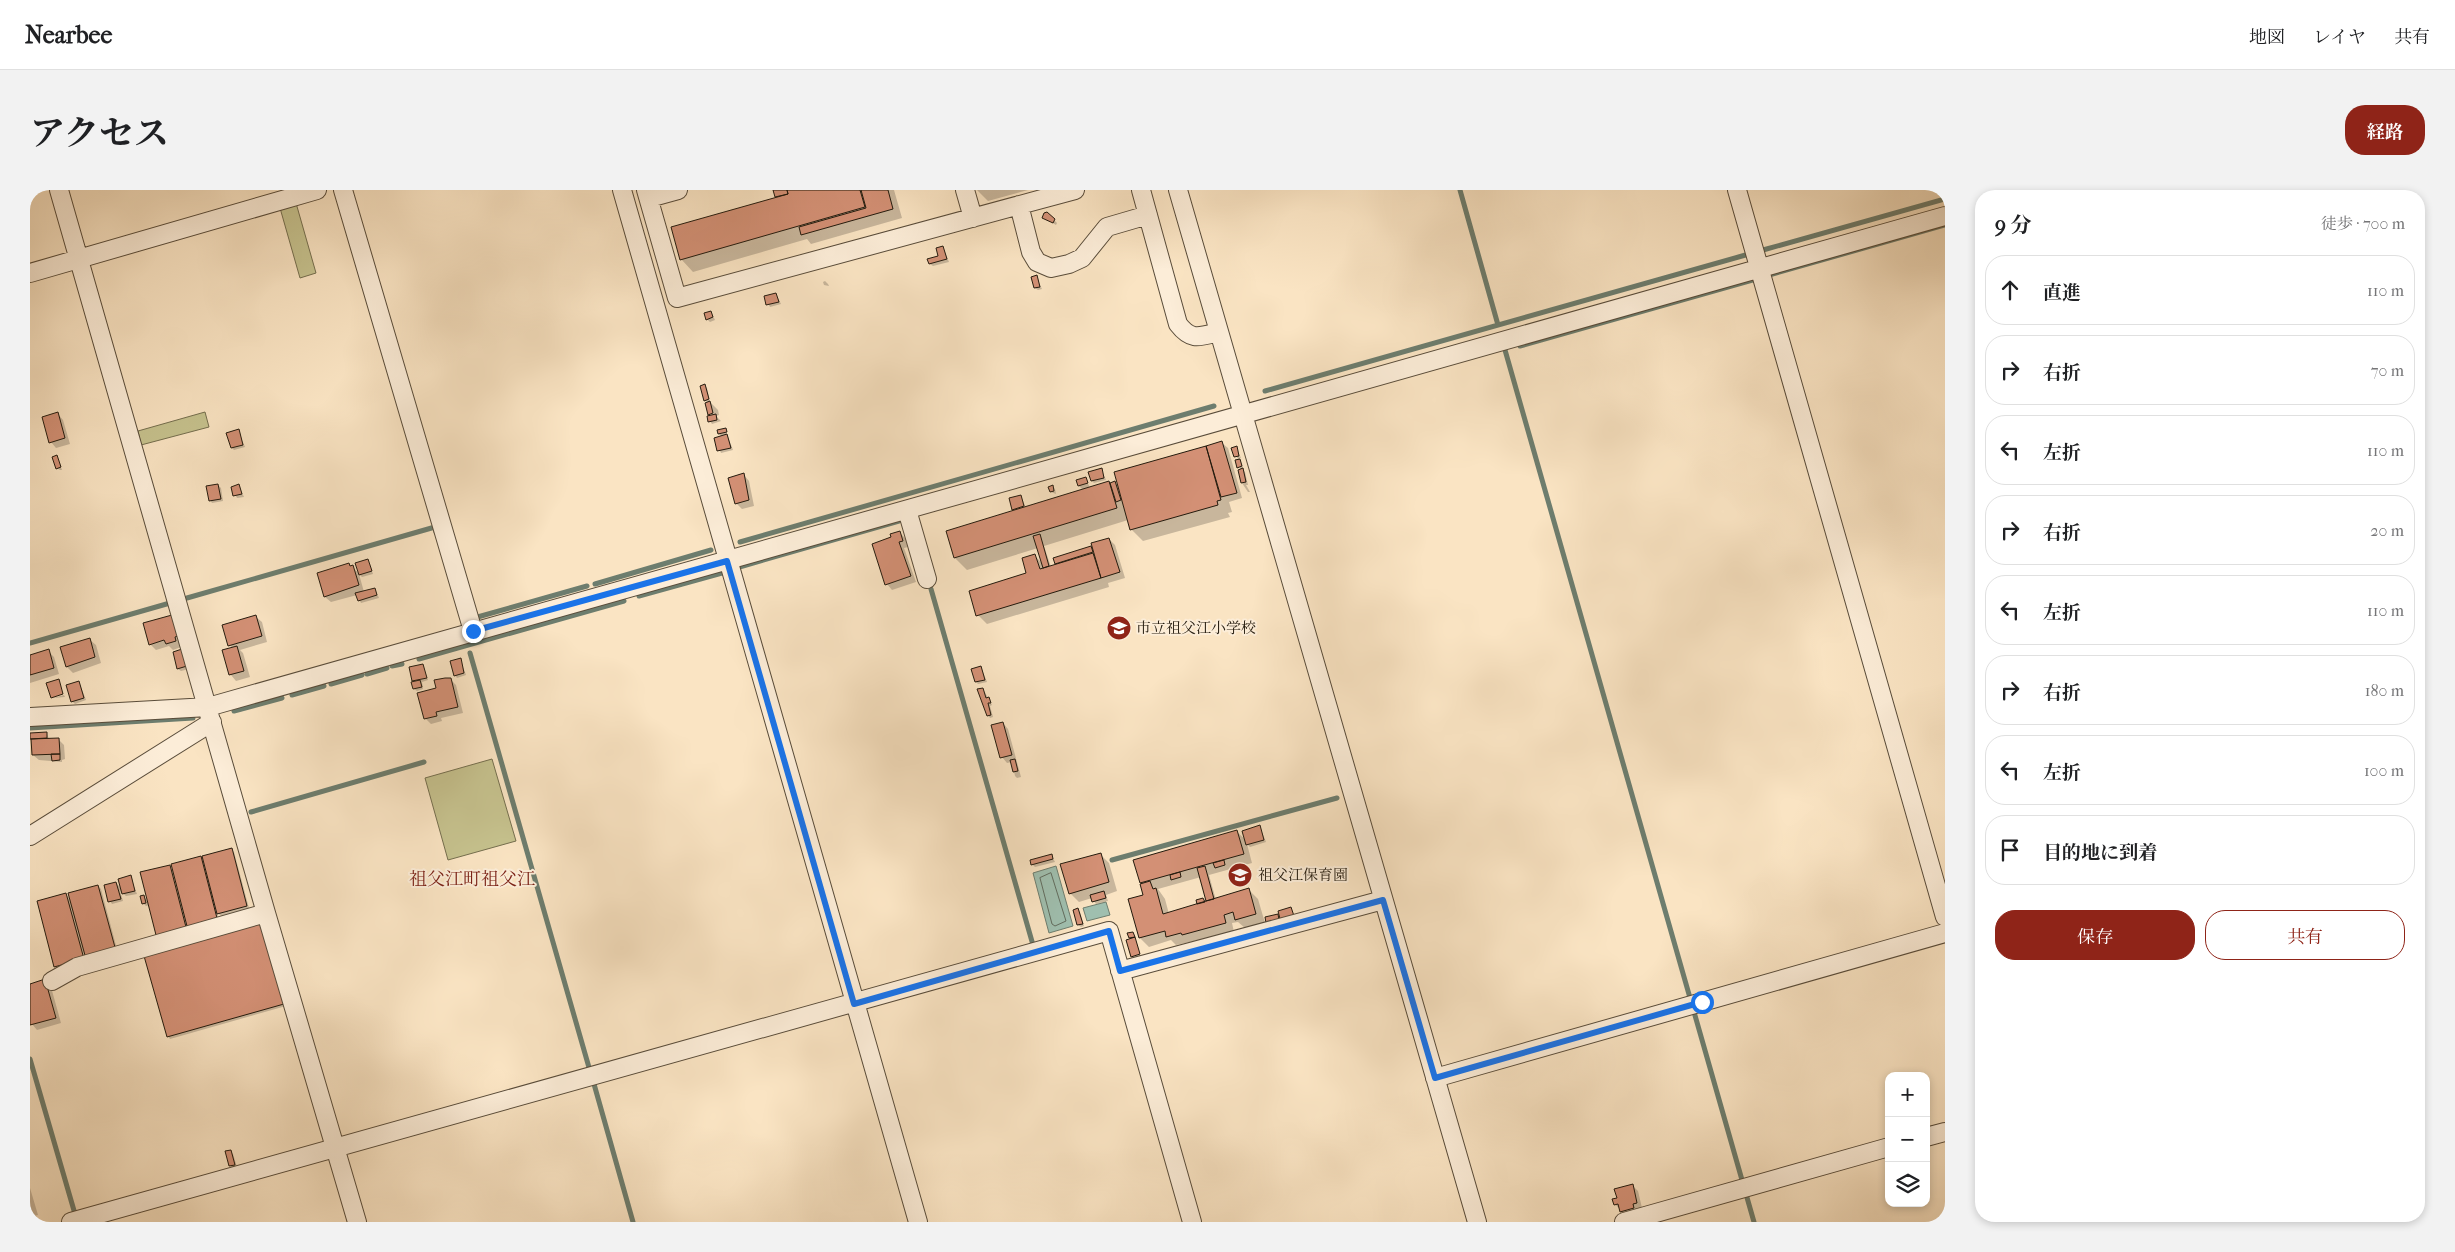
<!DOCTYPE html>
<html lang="ja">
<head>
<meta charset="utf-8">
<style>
  body { margin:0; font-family:"IM FELL French Canon","Noto Serif JP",serif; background:#f2f2f2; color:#202124 }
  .controls { position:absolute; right:15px; bottom:15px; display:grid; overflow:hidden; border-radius:10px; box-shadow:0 2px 8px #0003 }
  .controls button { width:45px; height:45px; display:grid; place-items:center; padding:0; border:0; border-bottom:1px solid #e0e0e0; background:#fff; color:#202124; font:25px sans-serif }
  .stop { position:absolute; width:15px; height:15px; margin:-11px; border:4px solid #1a73e8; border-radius:50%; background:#fff }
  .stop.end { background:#1a73e8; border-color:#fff; box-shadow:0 1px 5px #0008 }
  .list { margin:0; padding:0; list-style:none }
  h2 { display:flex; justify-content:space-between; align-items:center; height:65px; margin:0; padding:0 20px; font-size:21px }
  h2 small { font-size:16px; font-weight:400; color:#757577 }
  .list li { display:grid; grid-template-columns:32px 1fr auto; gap:15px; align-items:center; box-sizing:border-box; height:70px; margin:0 10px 10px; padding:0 10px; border:1px solid #e0e0e0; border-radius:20px }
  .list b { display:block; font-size:19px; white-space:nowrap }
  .list em { font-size:16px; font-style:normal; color:#757577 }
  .actions { display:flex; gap:10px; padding:15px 20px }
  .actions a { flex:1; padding:11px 0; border:1px solid #8f2418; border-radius:20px; text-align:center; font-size:18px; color:#8f2418 }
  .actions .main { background:#8f2418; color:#fff }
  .icon { flex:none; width:28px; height:28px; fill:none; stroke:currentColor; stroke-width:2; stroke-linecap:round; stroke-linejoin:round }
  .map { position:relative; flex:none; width:1915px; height:1032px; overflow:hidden; border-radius:20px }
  header { display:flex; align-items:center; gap:30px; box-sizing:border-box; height:70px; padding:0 25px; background:#fff; border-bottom:1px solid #e0e0e0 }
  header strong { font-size:24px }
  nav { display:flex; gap:28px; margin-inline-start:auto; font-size:18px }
  .intro { display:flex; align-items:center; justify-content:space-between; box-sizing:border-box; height:120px; padding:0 30px }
  h1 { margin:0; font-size:35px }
  .button { padding:12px 22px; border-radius:20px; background:#8f2418; color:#fff; font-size:18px; font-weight:700 }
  main { display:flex; gap:30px; padding:0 30px }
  aside { flex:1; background:#fff; border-radius:20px; box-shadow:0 2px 8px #0003 }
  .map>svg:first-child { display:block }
  .green { fill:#c6c28e; stroke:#746e4e }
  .water { fill:#9fbfaf; stroke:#6d7d6e }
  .shadow { fill:#0003; fill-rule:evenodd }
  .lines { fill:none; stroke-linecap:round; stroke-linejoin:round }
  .shore { stroke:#616c5e; stroke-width:1 }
  .stream { stroke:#6d7d6e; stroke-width:5 }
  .building { fill:#d39075; stroke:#231a0d }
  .minor-casing { stroke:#594c3a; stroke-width:20 }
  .minor { stroke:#fcedd8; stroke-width:18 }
  .route { stroke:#1a73e8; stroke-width:6 }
  .labels { text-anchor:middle; stroke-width:4; stroke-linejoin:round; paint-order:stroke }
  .poi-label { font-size:15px; fill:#231a0d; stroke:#fcedd8; text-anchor:start }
  .quarter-label { font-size:18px; fill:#7a1f14; stroke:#fcedd8 }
</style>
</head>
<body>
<header>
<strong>Nearbee</strong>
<nav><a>地図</a><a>レイヤ</a><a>共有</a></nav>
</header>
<div class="intro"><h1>アクセス</h1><a class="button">経路</a></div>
<main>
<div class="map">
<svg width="1915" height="1032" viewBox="0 0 1915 1032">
  <rect width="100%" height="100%" fill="#fae4c3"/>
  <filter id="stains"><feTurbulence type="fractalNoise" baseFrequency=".004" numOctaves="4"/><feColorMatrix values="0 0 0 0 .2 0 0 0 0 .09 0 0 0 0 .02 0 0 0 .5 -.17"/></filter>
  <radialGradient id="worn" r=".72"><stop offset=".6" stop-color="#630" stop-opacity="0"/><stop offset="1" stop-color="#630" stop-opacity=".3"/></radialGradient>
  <path class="green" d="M266,13L286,83L270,88L250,18Z
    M175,222L179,237L111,255L108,241Z
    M462,569L486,651L418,670L395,588Z"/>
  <path class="water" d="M1026,676L1043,736L1019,743L1003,683Z
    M1076,712L1080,725L1057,731L1053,718Z"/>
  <path class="shadow" d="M745,0H864L872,28L781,54L777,49L663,82L651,69L748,8Z
    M947,0H998L958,11Z
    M1019,25L1027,33L1026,35L1014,28Z
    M913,57L919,72L903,76L900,74L910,66Z
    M1006,87L1012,99L1008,100L1005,98Z
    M795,91L798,94L799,96L794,95L793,92Z
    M746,104L751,114L740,117L735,107Z
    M681,122L685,130L680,132L677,129Z
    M675,195L677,198L680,212L688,220L689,225L686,226L691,231L682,234L680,231L681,226L678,213L675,210Z
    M28,224L33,230L40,254L26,258L21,252Z
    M695,239L703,260L691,263L685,249L692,247L689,244Z
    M208,241L215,257L204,260L202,258Z
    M1192,253L1198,258L1212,308L1199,312L1202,322L1198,323L1200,327L1113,351L1101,339L1098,330L1014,356L1021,377L1061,358L1065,362L1079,349L1085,355L1095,388L1078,393L1079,397L957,434L948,425L998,384L1005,366L1013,374L1008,358L937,380L925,368L985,321L983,319L991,306L996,318L1053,300L1049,296L1056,289L1060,298L1085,292L1089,296L1175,258L1179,262Z
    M1206,257L1211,268L1209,269L1214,279H1212L1215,282L1218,295H1216L1220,302H1218L1212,293L1209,271L1203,259Z
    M27,267L32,280H30L27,278Z
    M1071,279L1076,290L1064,293L1062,291Z
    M714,285L719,291L724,316L712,319L707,314Z
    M188,295L191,298L193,311L182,313L180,310Z
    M209,296L214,307L207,308L202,298Z
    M1023,297L1025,299L1026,304L1021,302Z
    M869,342L875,348L878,357L874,358L886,392L862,400L857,394L862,348Z
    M338,370L343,384L332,387L329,384L334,402L345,399L349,408L331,413L327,405L301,412L295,407L321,377L329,383Z
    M142,426L151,457L143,460L139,456L126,460L120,454Z
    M226,427L232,432L237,452L210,460L213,463L220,487L206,491L201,485L194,461L203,459L200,455Z
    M60,450L66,455L71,473L43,483L37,477L31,458Z
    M18,461L24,467L29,484L0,493V466Z
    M151,461L159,479L151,481L148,479Z
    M430,469L436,485L427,488L425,485Z
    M393,475L398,490L392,492L393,499L387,501L384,499L380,478Z
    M951,477L957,492L948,494L946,492Z
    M420,489L426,495L433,523L411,528L412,531L401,534L395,528L408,499Z
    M49,492L56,510L45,514L42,511Z
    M953,499L962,515L960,516L963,527L960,528L958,525Z
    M34,505L35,507L23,508Z
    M973,533L978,539L991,587L987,588L985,586L982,572L977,573L972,567Z
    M17,543L19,550L28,549L34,555L35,569L32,570V572L9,570L3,565L0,544Z
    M1230,637L1236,652L1220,657L1217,654L1222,673L1179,685L1186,710L1219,700L1228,709L1235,733L1215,738L1208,732L1202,733L1204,742L1146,755L1141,750L1119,757L1110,748L1115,706L1104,670L1207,642L1217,651ZM1171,687L1178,715L1173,709L1168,715L1139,724L1135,709L1128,699Z
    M201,659L204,662L219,718L191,726L187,722L190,735L159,743L120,715L116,716L113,713L114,707L119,712L139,676L144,681L143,675Z
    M1070,664L1079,673L1087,701L1076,705L1078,711L1066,714L1062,708L1049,712L1040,703Z
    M1022,666L1025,672L1005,677L1003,675L1002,671Z
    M100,687L107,704L96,706L90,701L93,711L82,714L80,711L86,693L92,699Z
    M68,696L71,699L88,763L60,771L54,765L56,772L28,779L25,777L8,712L36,705L42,710Z
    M1048,720L1050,722L1054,736L1051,737L1048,735Z
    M230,734L256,816L140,849L138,846Z
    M1103,743L1111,767L1105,769L1102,766L1099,744Z
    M0,795L21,797L31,833L7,840L2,834Z
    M200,961L203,964L207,977L203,978L200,976Z
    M1602,995L1608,1001L1612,1018L1597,1027L1585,1014Z
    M0,998L8,1025L0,1027Z"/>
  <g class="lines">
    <path class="shore" d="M1021,683L1036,731L1025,736L1022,734L1010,688Z"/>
    <path class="stream" d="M1430,0L1468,135
      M1733,60L1915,9
      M1739,85L1915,35
      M1490,156L1726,89
      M1475,160L1724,1032
      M1235,201L1719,64
      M710,352L1184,216
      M706,378L869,331
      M565,394L681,360
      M901,399L1003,755
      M609,406L692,383
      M157,408L405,337L406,342
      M444,428L557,396
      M0,453L140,413
      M440,463L560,881
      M389,469L594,411
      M362,476L372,474
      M337,484L357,478
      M301,494L332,485
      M262,505L294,496
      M204,521L252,508
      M0,538L163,528
      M221,622L394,572
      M1082,670L1307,608
      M0,869L45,1024
      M564,894L603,1032"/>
  </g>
  <path class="building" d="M743,0H757L758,4L745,7Z
    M757,0H830L835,17L650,70L641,37L758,4Z
    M831,0H858L863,19L771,45L769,37L836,18Z
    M1017,22L1025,29L1023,33L1012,28L1014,23Z
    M913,56L917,69L899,74L897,69L908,66L906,58Z
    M1007,85L1010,97L1004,98L1001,87Z
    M746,103L749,112L736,115L734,106Z
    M681,121L683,127L676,130L674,123Z
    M675,194L679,209L674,211L670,196Z
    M680,211L683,223L678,225L675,213Z
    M28,222L35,248L19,253L12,227Z
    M686,224L687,230L678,232L677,226Z
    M696,238L697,242L688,244L687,240Z
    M209,239L213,255L201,258L196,243Z
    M697,244L701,258L687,261L684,248Z
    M1192,251L1207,303L1191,307L1176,256Z
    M1176,256L1191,310L1187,311L1188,315L1100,340L1084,282Z
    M1207,256L1209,266L1204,267L1201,258Z
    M27,265L31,277L26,279L22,267Z
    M1210,269L1212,276L1207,278L1205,270Z
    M1072,278L1074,288L1061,291L1058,282Z
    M1213,278L1216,292L1211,293L1208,280Z
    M714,283L719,310L705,314L698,288Z
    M1056,287L1058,293L1048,296L1046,290Z
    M1079,291L1087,318L924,368L916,341Z
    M1085,291L1091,310L1086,312L1080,293Z
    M188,294L191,309L179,311L176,296Z
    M209,294L212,304L203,306L201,297Z
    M1023,295L1024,301L1020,302L1018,297Z
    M991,305L994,316L982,320L979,308Z
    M870,341L873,351L869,352L881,386L855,395L842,354L861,347L860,344Z
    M1010,344L1019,376L1013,378L1003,346Z
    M1079,348L1090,382L1071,388L1061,353Z
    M1061,356L1063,362L1025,374L1023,368Z
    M1063,363L1071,388L946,426L939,401L996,383L992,368L1005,364L1010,379Z
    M338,369L342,381L329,385L325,373Z
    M319,373L320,376L323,375L329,395L294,407L287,383Z
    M345,398L347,405L328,411L325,403Z
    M142,425L148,446L145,447L146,451L136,454L134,450L119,455L113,433Z
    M226,425L232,446L198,456L192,435Z
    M60,448L65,467L36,477L30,457Z
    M207,456L214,481L199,485L192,460Z
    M19,459L24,478L0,485V465Z
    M152,459L157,476L147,479L143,462Z
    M431,468L434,483L424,486L420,471Z
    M393,474L397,488L382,491L379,477Z
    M951,476L955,490L945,492L941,479Z
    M415,488H421L428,517L406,522L407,526L394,529L387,503L406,498L404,490Z
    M29,489L33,504L21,508L16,493Z
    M390,490L392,497L383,499L381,492Z
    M49,491L54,508L41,512L36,495Z
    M953,498L956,508L959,507L961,513H958L961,525L957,526L947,499Z
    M973,532L982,565L970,568L961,535Z
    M17,542V548L0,549V543Z
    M29,548L30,564L2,565L1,549Z
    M21,564H30V570L22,571Z
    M985,569L988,581L983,582L980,570Z
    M1230,635L1234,650L1216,655L1212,641Z
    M1207,640L1214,664L1110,693L1103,670Z
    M202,658L217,716L187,724L172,666Z
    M1071,663L1079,692L1039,704L1030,674Z
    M1022,664L1023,669L1001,675L1000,670Z
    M171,666L188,732L158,740L141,674Z
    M1194,670L1195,675L1185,678L1183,673Z
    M140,675L157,741L127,749L110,682Z
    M1175,676L1184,709L1176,711L1167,678Z
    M1150,682L1151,687L1141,690L1140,685Z
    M101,685L105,701L92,704L88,689Z
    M1120,691L1123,699L1126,698L1133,724L1219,698L1226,724L1205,730L1203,722L1194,725L1196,733L1152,745L1151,743L1136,747L1135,741L1109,748L1098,709L1113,705L1110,694Z
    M86,692L91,709L78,712L74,695Z
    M68,695L86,761L56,769L38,703Z
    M1074,701L1076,708L1062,712L1060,705Z
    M36,703L54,769L24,777L7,711Z
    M114,705L116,713L112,714L110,706Z
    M1173,708L1175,712L1167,714L1166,710Z
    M1261,717L1264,726L1250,729L1248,721Z
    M1048,718L1053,734L1047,735L1043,720Z
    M1248,724L1249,730L1236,733L1235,727Z
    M231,732L254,814L137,847L114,766Z
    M1103,742L1105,747L1099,748L1097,743Z
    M1105,747L1110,764L1101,767L1096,750Z
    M15,789L26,828L0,835V794Z
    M201,960L205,975L199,976L195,961Z
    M1603,994L1607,1013L1603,1014L1604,1018L1590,1022L1588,1014L1584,1015L1582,1009L1587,1008L1584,999Z"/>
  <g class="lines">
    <defs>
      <path id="minor" d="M29,0L236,723L327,1032
        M313,0L443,441
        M592,0L888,1032
        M616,0L647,108L1045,0
        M935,0L943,28
        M1111,0L1148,134C1161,151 1169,147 1188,142
        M1148,0L1447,1032
        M1707,0L1915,727
        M619,8L648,0
        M989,15L1001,62L1007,72L1021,78L1039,74L1052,68L1077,37L1118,25
        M0,83L287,0
        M877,320L897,389
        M0,527L178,517L1915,26
        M0,646L182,532
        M1090,781L1353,710
        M22,791L47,777L236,723
        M1405,888L1915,743
        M1896,947L1915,942
        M41,1032L1079,741L1162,1032
        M1594,1032L1859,957"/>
    </defs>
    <use href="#minor" class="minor-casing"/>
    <use href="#minor" class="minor"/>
  </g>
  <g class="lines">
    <path class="route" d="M443,441L697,371L824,814L1079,741L1090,781L1353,710L1405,888L1672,812"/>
  </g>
  <defs>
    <symbol id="school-disc" viewBox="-11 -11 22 22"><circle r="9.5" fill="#8f2418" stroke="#fcedd8"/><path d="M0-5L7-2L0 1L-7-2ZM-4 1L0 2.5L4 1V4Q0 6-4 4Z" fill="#fff"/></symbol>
  </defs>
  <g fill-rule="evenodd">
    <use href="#school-disc" x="1075" y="424" width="28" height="28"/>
    <use href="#school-disc" x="1196" y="671" width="28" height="28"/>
  </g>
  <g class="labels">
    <g class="poi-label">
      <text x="1106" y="443">市立祖父江小学校</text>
      <text x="1228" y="690">祖父江保育園</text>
    </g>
    <g class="quarter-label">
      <text x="442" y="695">祖父江町祖父江</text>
    </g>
  </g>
  <rect width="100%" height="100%" filter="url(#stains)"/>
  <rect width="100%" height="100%" fill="url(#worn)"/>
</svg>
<div class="controls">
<button>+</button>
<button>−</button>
<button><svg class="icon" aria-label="layers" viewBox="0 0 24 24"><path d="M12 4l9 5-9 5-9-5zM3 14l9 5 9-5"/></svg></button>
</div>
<div class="stop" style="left:1672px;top:812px"></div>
<div class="stop end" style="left:443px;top:441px"></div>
</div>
<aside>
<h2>9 分<small>徒歩 · 700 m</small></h2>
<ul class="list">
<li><svg class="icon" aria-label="ahead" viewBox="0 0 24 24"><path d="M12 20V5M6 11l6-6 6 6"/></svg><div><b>直進</b></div><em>110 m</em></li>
<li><svg class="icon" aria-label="right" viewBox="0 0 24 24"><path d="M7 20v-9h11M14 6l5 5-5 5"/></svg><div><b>右折</b></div><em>70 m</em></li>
<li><svg class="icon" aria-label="left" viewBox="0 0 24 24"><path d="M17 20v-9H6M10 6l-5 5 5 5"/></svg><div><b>左折</b></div><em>110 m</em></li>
<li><svg class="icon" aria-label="right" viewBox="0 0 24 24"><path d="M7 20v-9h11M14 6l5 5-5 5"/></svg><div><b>右折</b></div><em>20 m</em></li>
<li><svg class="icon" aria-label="left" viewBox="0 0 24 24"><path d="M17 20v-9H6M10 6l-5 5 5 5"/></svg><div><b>左折</b></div><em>110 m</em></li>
<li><svg class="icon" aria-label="right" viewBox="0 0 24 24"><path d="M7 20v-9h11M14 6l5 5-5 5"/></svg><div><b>右折</b></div><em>180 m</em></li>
<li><svg class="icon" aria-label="left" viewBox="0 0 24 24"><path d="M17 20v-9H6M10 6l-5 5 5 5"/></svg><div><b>左折</b></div><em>100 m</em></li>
<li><svg class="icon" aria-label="arrive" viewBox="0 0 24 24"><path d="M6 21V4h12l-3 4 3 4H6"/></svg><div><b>目的地に到着</b></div></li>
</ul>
<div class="actions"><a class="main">保存</a><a>共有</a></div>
</aside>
</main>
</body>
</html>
